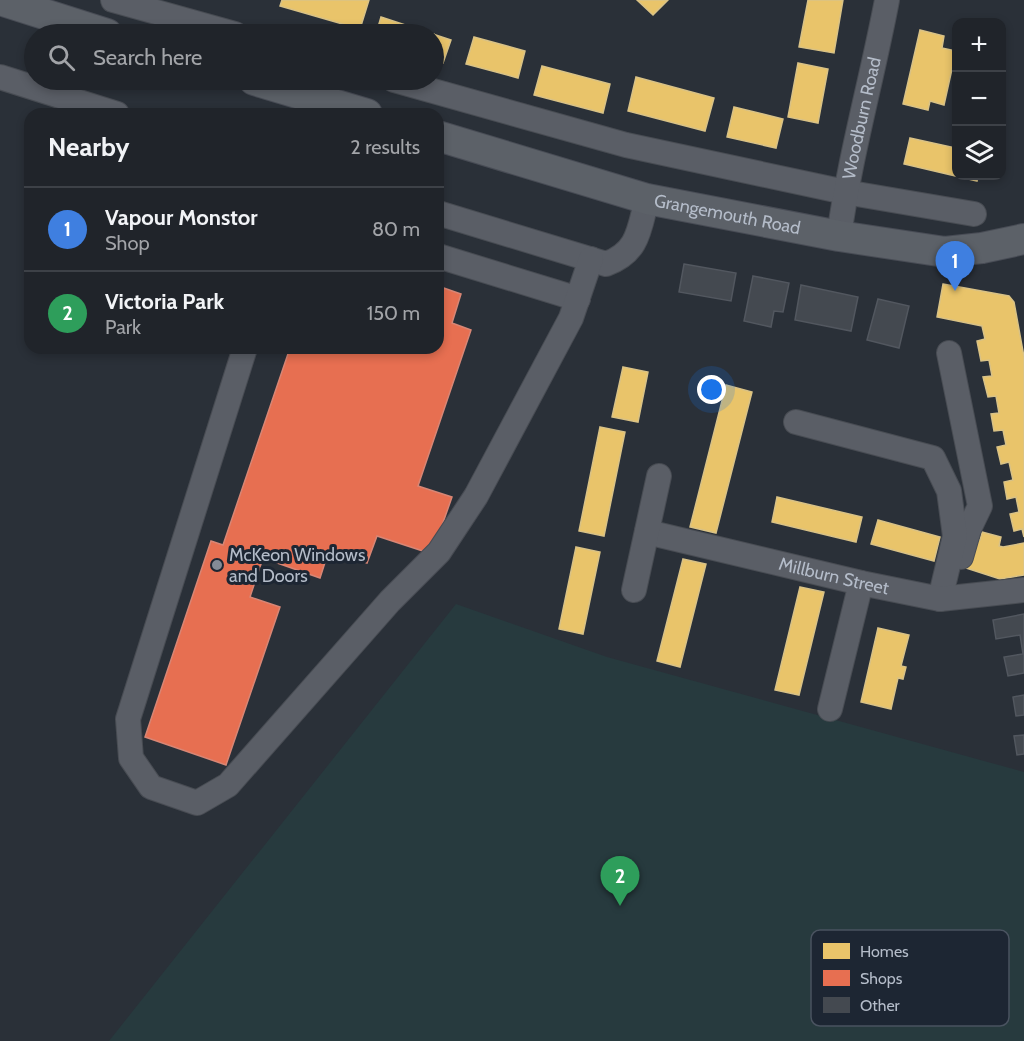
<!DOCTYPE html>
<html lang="en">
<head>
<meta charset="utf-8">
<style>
  body { margin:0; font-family:Cabin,sans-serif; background:#2d3036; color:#f1f3f6 }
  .controls { position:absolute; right:18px; top:18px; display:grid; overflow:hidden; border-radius:12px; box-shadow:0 3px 9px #0003 }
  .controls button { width:54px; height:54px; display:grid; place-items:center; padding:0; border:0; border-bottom:2px solid #3d4147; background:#20242a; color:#f1f3f6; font:30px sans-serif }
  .you { position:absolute; left:712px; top:390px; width:21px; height:21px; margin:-15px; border:4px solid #fff; border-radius:50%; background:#1a73e8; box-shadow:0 0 0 9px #1a73e833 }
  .badge { display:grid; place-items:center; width:39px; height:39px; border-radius:50%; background:#848b96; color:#fff; font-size:20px; font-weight:700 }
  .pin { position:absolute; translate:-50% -50px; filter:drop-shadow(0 2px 3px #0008) }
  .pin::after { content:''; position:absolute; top:32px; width:21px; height:18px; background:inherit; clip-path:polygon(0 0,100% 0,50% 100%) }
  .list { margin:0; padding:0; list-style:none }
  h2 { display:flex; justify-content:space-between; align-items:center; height:78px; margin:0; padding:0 24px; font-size:26px }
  h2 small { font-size:20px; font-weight:400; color:#a2a4a8 }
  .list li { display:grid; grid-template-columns:39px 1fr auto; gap:18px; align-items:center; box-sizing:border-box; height:84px; padding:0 24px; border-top:2px solid #3d4147 }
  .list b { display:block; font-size:22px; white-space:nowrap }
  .list p { margin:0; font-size:20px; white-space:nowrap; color:#a2a4a8 }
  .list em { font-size:20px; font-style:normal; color:#a2a4a8 }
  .icon { flex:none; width:33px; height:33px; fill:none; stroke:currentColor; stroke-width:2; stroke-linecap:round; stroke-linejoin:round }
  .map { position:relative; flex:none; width:1024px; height:1041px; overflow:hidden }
  .search { position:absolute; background:#20242a; box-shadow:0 3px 9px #0003; left:24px; top:24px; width:420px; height:66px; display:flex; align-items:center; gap:15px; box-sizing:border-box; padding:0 21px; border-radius:33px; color:#a2a4a8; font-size:22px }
  .panel { position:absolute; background:#20242a; box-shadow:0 3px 9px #0003; left:24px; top:108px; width:420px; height:246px; border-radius:18px }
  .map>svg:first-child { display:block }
  .green { fill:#273a3e }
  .homes { fill:#e9c46a; stroke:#d9c286; stroke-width:1.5 }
  .shops { fill:#e76f51; stroke:#d88675; stroke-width:1.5 }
  .building { fill:#444950; stroke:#52575f; stroke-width:1.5 }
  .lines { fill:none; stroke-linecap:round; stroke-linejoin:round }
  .minor-casing { stroke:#484c53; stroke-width:26 }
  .major-casing { stroke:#484c55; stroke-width:32 }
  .minor { stroke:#5a5e66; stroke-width:24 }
  .major { stroke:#5c6168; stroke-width:30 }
  .poi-dot { fill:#848b96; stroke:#1d2633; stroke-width:2 }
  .labels { text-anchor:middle; stroke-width:6; stroke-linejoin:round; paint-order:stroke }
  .street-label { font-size:18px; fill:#b4bcc9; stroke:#1d2633 }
  .poi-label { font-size:18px; fill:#b4bcc9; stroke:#1d2633; text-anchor:start }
  .key { fill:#1d2633; stroke:#4a5360; stroke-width:1.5 }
  .key-label { font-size:16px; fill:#b4bcc9 }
</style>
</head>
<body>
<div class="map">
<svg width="1024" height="1041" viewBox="0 0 1024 1041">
  <rect width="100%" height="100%" fill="#2a3038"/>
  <path class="green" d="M456,604L607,657L1024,772V1041H109Z"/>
  <path class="homes" d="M282,0H369L360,29L280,6Z
    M637,0H668L653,15Z
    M808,0H843L834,53L799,47Z
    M381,17L451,40L443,63L434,60V34H376Z
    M920,30L944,36L942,48L956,51L944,105L930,101L928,110L903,104Z
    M474,37L525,51L518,78L466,64Z
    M798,63L828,69L818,123L788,117Z
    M542,66L610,84L603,113L534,95Z
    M636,77L714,98L705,131L628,111Z
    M734,107L783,119L776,148L727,137Z
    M910,138L956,148V176H978L977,181L904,164Z
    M943,284L1009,296L1014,302L1024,357V537L1022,529L1014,531L1010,514L1019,512L1016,497L1007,499L1004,482L1013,480L1009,462L1001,464L997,447L1006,445L1003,430L994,431L991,414L999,413L996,396L988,397L983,377L992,376L989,360L981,361L977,341L985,339L982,326L937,317Z
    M623,367L648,372L638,422L612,417Z
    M726,385L752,392L716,533L690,527Z
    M600,427L625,432L604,536L579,531Z
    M777,497L862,517L856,542L772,522Z
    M878,520L940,537L934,561L871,544Z
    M982,532L1001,537L999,546L1003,547L1024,543V575L1000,579L966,568L973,539L980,540Z
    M576,547L600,552L583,634L559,629Z
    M683,559L706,564L680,667L657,661Z
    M800,587L824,592L799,695L775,690Z
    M878,628L909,635L901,666L906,667L903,679L898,678L891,709L861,702Z"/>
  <path class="shops" d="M438,286L461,294L452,323L471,330L418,486L452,497L432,554L377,536L367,563L329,550L320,578L263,558L250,597L280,607L226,765L145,737L211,541L223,545L290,348H438Z"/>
  <path class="building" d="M684,264L736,273L731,301L679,292Z
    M753,276L789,283L783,312L774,311L771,327L744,321Z
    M801,285L858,297L851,331L795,320Z
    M878,299L909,306L899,348L867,340Z
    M1024,614V673L1008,676L1004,657L1023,654L1020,635L996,639L993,620Z
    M1024,695V715L1016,716L1013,697Z
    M1024,735V754L1017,755L1014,736Z"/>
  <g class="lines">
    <defs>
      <g id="minor">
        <path d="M113,0L235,34"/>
        <path d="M0,77L117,114"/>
        <path d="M394,80L626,145L845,192L974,214"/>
        <path d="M438,213L606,264C639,252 639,229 647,199"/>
        <path id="s1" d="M839,236C850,156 872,79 887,0"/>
        <path d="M438,256L578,299"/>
        <path d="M245,348L128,719L131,758L151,787L197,803L228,785L390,601L439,552L476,496L571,318L591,259"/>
        <path d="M949,353L980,506L969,529L961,557"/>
        <path d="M796,422L933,458L949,491L955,536L940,599"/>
        <path id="s2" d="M647,532L861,583L940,599L1024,590"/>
        <path d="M634,590L659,476"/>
        <path d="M830,709L861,583"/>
      </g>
      <g id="major">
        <path d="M0,0L107,34"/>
        <path d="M254,80L367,114"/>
        <path id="s3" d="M438,136L647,199L839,236L945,252L982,248L1024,239"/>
      </g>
    </defs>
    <use href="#minor" class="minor-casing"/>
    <use href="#major" class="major-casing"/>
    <use href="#minor" class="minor"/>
    <use href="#major" class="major"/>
  </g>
  <circle class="poi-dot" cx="217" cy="565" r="6"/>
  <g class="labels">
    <g class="street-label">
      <text dy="6" stroke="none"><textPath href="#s1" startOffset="120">Woodburn Road</textPath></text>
      <text dy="6" stroke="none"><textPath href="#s3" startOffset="300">Grangemouth Road</textPath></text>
      <text dy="6" stroke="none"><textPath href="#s2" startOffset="192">Millburn Street</textPath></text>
    </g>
    <g class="poi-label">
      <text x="229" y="561">McKeon Windows<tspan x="229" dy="21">and Doors</tspan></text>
    </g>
  </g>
  <rect x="811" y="930" width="198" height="96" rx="9" class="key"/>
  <rect x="823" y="943" width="27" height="16" fill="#e9c46a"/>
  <rect x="823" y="970" width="27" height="16" fill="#e76f51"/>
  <rect x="823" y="997" width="27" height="16" fill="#444950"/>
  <g class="key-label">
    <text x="860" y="957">Homes</text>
    <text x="860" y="984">Shops</text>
    <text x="860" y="1011">Other</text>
  </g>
</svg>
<div class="controls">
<button>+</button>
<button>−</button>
<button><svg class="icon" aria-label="layers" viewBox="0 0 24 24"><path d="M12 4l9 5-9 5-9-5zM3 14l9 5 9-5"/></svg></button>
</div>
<div class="you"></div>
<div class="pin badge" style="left:955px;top:291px;background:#3f7fe0">1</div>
<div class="pin badge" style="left:620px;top:906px;background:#2e9e5b">2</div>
<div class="search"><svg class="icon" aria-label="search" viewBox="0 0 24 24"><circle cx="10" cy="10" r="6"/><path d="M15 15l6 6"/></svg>Search here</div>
<section class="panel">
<h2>Nearby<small>2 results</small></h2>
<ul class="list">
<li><span class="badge" style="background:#3f7fe0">1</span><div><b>Vapour Monstor</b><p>Shop</p></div><em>80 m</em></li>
<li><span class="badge" style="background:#2e9e5b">2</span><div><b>Victoria Park</b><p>Park</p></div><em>150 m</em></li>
</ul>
</section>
</div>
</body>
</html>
